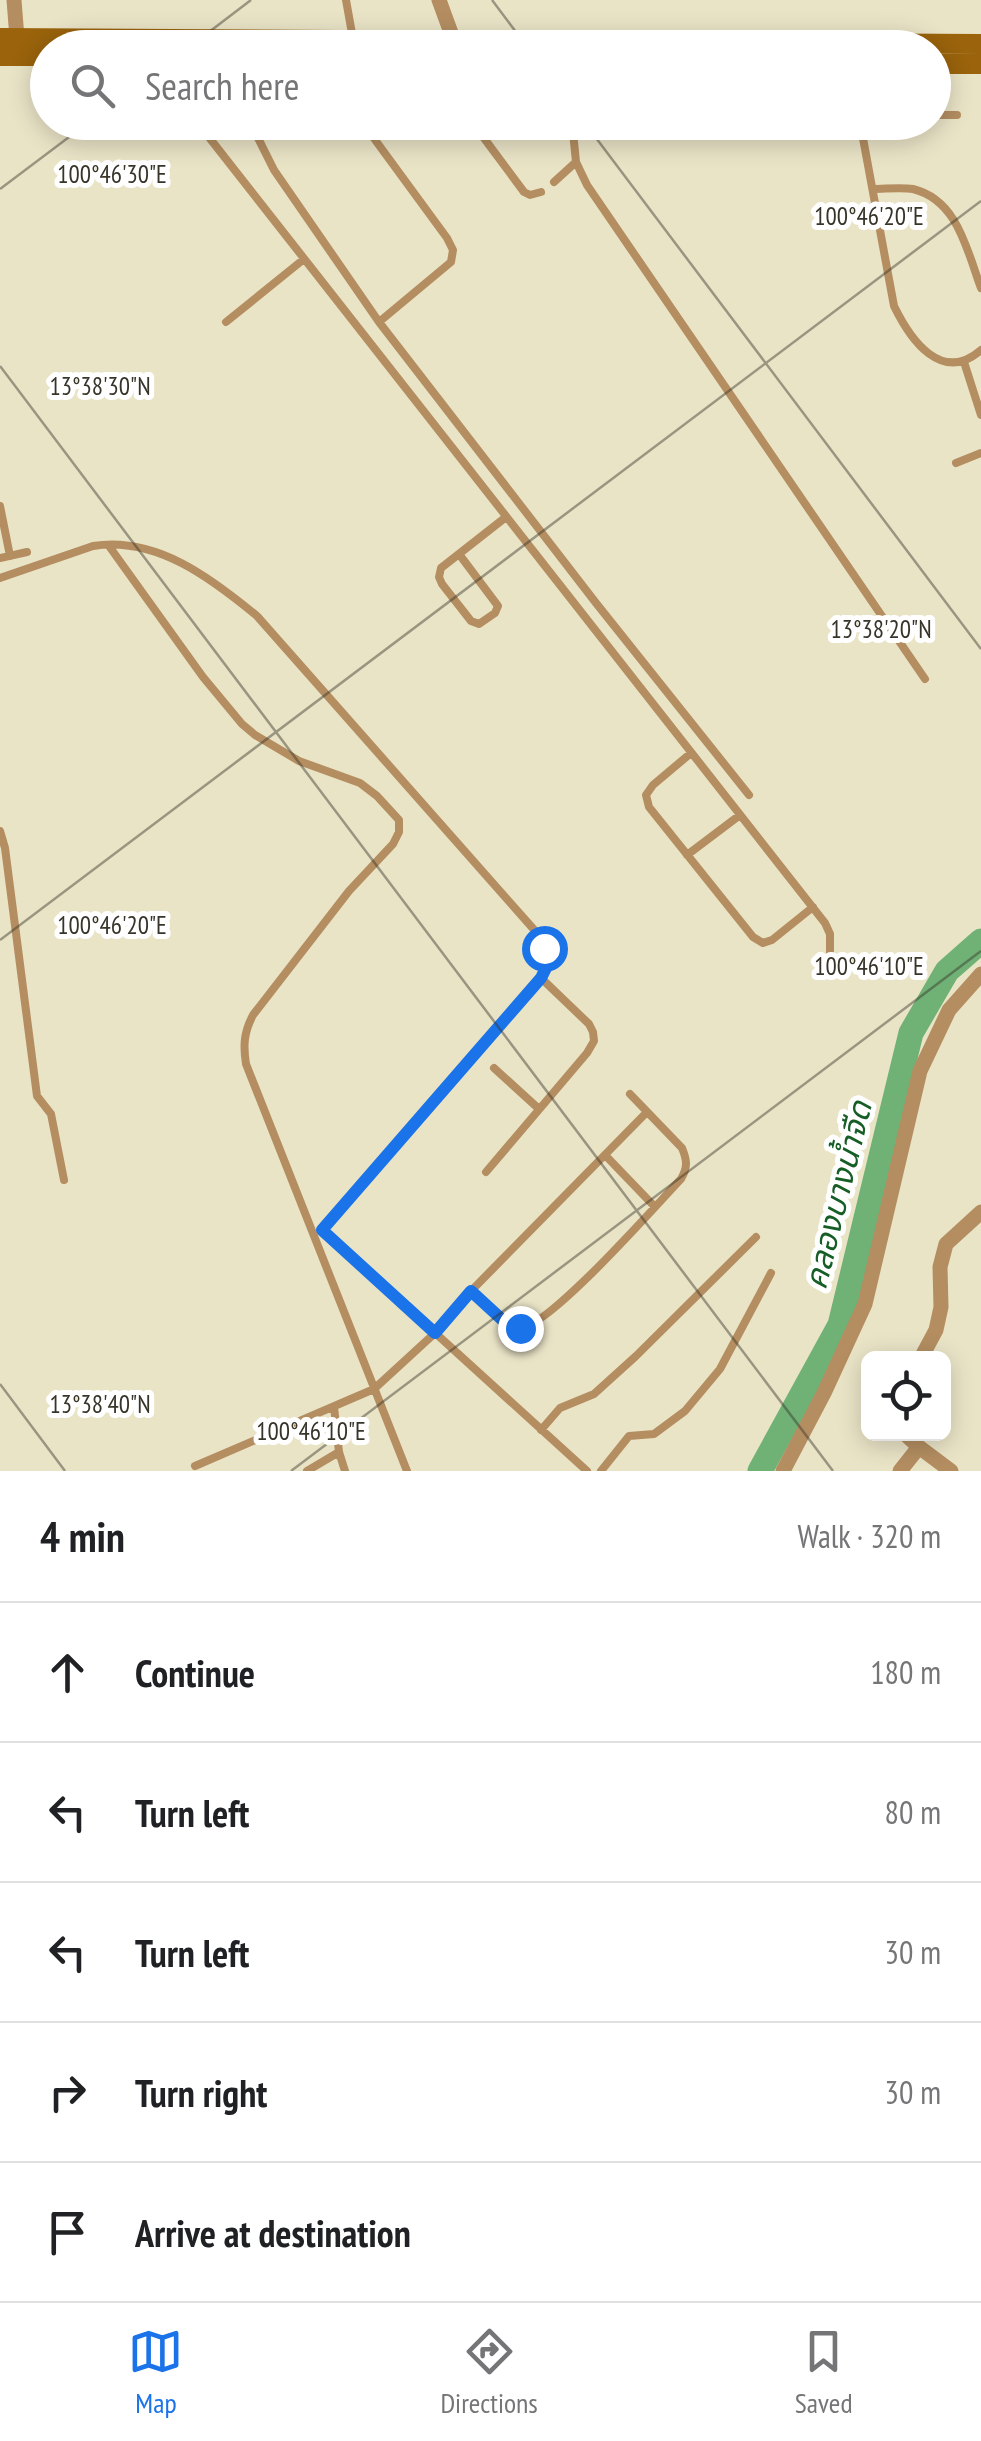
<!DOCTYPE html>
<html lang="en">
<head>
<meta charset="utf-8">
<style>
  body { margin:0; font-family:"PT Sans Narrow","Noto Sans Thai",sans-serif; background:#f6f6f6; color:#202124 }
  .controls { position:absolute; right:30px; bottom:30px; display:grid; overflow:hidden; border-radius:15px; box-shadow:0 5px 25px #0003 }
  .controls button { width:90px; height:90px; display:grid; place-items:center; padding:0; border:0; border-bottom:2px solid #e0e0e0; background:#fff; color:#202124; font:50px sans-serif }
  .stop { position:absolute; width:30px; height:30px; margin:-22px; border:8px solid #1a73e8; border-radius:50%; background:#fff }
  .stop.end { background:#1a73e8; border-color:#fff; box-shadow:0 2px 10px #0008 }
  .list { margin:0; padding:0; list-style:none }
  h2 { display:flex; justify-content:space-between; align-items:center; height:130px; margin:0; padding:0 40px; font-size:42px }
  h2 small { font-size:32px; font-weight:400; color:#757577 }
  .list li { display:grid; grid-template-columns:65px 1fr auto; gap:30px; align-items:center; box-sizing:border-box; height:140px; padding:0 40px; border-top:2px solid #e0e0e0 }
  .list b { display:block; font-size:38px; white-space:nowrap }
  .list em { font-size:32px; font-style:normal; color:#757577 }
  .icon { flex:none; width:55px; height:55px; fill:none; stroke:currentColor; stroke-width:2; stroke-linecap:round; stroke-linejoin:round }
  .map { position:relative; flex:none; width:981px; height:1471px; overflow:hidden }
  .search { position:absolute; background:#fff; box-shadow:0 5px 25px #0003; left:30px; right:30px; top:30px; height:110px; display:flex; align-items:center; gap:25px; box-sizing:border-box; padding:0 35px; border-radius:55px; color:#757577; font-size:38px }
  .sheet { height:830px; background:#fff }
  nav { display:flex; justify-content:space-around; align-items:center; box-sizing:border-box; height:140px; border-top:2px solid #e0e0e0; background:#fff; font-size:28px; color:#757577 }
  nav a { display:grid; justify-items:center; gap:5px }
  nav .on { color:#1a73e8 }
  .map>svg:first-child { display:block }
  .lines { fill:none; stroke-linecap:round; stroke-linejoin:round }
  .river { stroke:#70b176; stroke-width:25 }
  .lane { stroke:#b48e61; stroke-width:8 }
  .street { stroke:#b48e61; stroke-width:15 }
  .secondary { stroke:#9a630c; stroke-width:20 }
  .route { stroke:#1a73e8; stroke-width:12 }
  .ticks { fill:none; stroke:#37352a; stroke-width:2.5; stroke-opacity:0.45 }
  .labels { text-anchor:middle; stroke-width:10; stroke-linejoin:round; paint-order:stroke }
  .water-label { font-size:32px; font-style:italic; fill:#175d26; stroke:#fff }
  .ticks-label { font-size:25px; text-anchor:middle; fill:#37352a; stroke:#fff; stroke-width:10; stroke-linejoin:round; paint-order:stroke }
</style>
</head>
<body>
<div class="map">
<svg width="981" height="1471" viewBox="0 0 981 1471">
  <rect width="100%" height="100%" fill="#eae4c7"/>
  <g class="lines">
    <path class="river" d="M760,1471L840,1325L911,1033L947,971L981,941"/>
    <path class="lane" d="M346,0L353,39
      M934,115H957
      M197,122L825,923L830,934V963
      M250,122L274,170L379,322L596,603L749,795
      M362,122L447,238L453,250L451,262L379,322
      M472,122L524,192L530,195L541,192
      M572,122L576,162L587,185L925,679
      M860,122L894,306C911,341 942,384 981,350
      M253,128L267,122
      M554,182L576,162
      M873,189C885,189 901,187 913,189C958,200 967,251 981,288
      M226,322L304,259
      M964,362L981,415
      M956,463L981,453
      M0,506L10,556
      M109,546L203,677L242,724L255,735L299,761L360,783L377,796L399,820V832L393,844L349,891L253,1015C244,1032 243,1045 246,1064L407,1471
      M459,554L498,606L495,613L479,624L471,621L442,584L439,577L441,568L506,517
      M0,558L27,552
      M0,578L93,546C156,536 211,578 257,616L537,933C546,952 550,959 541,978L322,1230L587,1471
      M691,753L653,785L646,795L649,807L753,937L763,943L772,940L813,907
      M0,831L5,848L37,1096L51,1114L64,1180
      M687,855L740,815
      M494,1068L539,1109
      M605,1155L655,1207
      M486,1172L587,1053L594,1041L593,1032L589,1024L541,978
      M471,1291C484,1303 501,1326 519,1328C546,1331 657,1204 681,1179C688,1167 687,1160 682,1148L630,1094
      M541,1430L560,1408L594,1394L636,1356L756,1237
      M339,1452L345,1471
      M195,1466L374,1389L435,1333L471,1291L647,1112
      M307,1471L339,1452L334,1407
      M601,1471L629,1436L654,1434L685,1411L720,1369L771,1273"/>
    <path class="street" d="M14,0L17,38
      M439,0L454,41
      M921,1358L936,1330L941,1307L940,1267L946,1244L981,1212
      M919,1447L951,1471
      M783,1471L824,1393L865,1304L920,1071L949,1010L981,974
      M900,1471L919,1447L905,1434"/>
    <path class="secondary" d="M0,38L981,44
      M0,56H48
      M934,64H981"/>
  </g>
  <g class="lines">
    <path class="route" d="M520,1328L508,1325L471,1291L435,1333L322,1230L541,978L548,964L544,948"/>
  </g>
  <path class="ticks" d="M492,0L528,48M188,48L251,0M584,122L981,649M0,189L89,122M0,366L833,1471M0,940L981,201M0,1384L65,1471M291,1471L981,951"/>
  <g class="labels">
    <g class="water-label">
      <text transform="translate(838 1195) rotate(-76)" y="11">คลองบางน้ำจืด</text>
    </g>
  </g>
  <g class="ticks-label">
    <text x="112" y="183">100°46'30"E</text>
    <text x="869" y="225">100°46'20"E</text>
    <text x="100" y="395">13°38'30"N</text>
    <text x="881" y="638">13°38'20"N</text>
    <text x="112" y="934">100°46'20"E</text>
    <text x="869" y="975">100°46'10"E</text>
    <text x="100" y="1413">13°38'40"N</text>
    <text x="311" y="1440">100°46'10"E</text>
  </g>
</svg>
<div class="controls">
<button><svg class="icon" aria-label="locate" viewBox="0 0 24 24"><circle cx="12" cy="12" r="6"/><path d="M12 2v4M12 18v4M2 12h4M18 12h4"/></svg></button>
</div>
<div class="stop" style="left:544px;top:948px"></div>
<div class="stop end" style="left:520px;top:1328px"></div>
<div class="search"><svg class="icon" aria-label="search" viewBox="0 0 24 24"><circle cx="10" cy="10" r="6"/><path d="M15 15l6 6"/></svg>Search here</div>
</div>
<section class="sheet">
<h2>4 min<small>Walk · 320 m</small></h2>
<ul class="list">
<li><svg class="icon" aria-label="ahead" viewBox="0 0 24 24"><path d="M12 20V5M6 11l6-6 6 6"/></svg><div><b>Continue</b></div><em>180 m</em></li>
<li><svg class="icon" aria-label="left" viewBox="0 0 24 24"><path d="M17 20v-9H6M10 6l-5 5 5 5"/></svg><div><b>Turn left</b></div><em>80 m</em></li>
<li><svg class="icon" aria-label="left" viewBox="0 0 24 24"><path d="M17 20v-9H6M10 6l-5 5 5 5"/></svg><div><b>Turn left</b></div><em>30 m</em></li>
<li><svg class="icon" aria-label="right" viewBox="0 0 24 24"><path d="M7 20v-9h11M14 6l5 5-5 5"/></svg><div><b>Turn right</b></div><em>30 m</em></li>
<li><svg class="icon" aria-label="arrive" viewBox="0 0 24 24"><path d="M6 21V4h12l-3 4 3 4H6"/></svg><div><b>Arrive at destination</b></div></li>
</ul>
</section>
<nav>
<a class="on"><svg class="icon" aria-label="map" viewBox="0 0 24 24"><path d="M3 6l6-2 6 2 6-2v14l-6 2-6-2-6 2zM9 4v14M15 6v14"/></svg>Map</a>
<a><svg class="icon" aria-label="directions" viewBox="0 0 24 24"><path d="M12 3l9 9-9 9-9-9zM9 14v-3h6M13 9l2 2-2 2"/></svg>Directions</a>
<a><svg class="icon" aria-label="saved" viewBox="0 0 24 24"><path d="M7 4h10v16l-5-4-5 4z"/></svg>Saved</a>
</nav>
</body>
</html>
